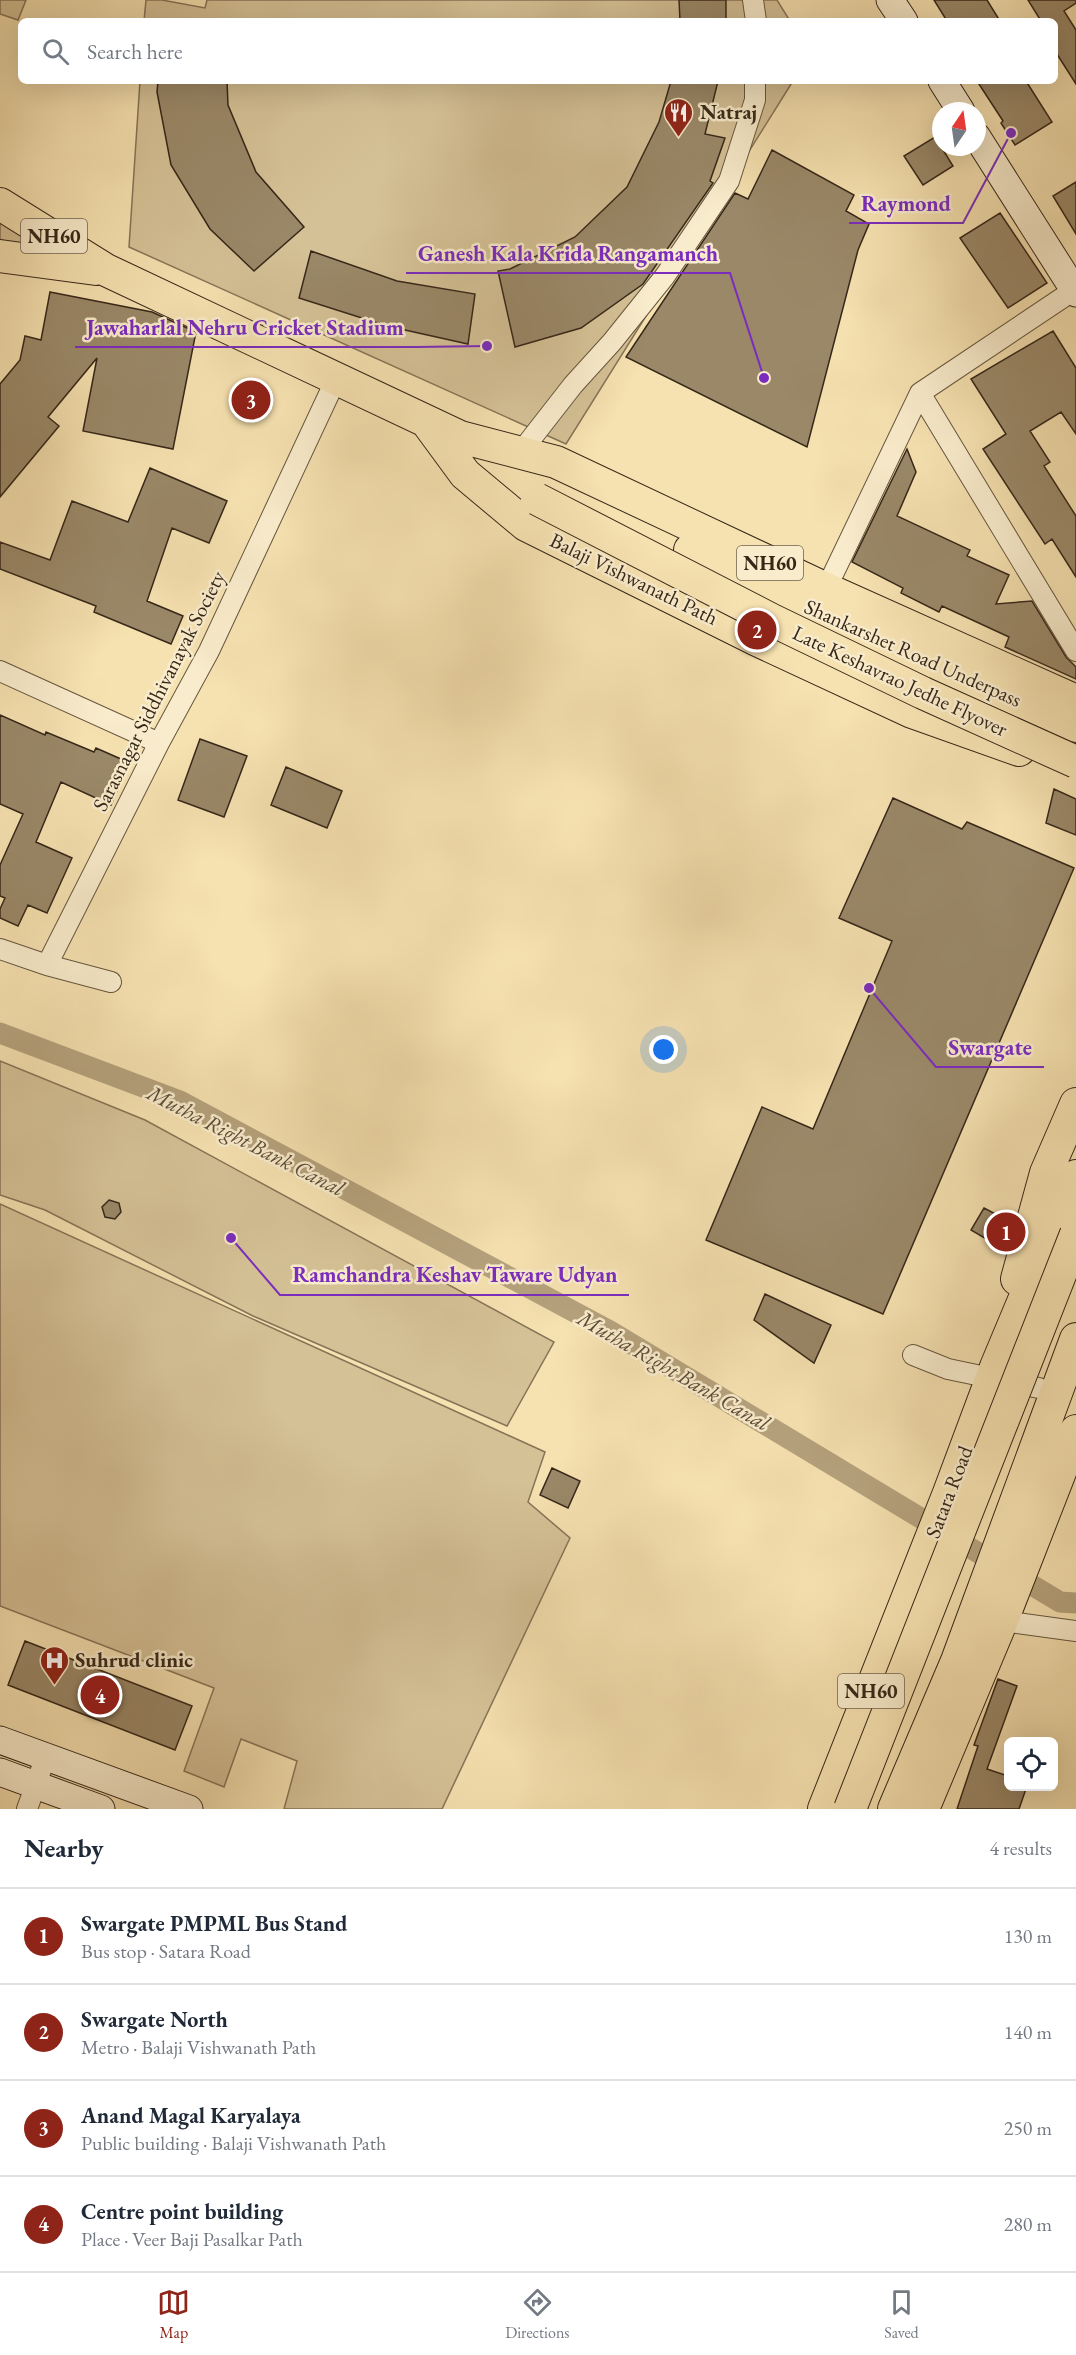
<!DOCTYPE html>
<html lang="en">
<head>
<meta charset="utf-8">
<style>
  body { margin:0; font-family:"EB Garamond",serif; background:#f6f6f7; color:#1f2937 }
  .controls { position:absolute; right:18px; bottom:18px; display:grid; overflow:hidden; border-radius:9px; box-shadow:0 6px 24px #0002 }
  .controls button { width:54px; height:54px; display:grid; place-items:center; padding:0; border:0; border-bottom:2px solid #e0e1e3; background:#fff; color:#1f2937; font:30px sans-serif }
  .compass { position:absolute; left:932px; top:102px; width:54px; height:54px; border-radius:50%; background:#fff; box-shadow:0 6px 24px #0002; rotate:13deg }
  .you { position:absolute; left:664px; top:1050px; width:21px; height:21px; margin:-15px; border:4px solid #fff; border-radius:50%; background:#1a73e8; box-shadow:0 0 0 9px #1a73e833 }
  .badge { display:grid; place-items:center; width:39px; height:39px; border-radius:50%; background:#8f2418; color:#fff; font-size:20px; font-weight:700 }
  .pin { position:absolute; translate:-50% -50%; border:3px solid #fff; box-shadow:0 2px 6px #0006 }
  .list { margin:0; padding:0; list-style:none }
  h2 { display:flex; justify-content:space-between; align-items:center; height:78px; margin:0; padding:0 24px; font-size:26px }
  h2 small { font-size:20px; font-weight:400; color:#747a83 }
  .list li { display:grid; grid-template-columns:39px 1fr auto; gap:18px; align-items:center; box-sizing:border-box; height:96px; padding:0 24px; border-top:2px solid #e0e1e3 }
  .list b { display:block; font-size:22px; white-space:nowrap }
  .list p { margin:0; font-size:20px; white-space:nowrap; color:#747a83 }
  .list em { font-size:20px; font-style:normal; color:#747a83 }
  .icon { flex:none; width:33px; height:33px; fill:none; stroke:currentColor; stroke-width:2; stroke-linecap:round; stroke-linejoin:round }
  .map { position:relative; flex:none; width:1076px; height:1809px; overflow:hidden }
  .search { position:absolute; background:#fff; box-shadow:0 6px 24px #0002; left:18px; right:18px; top:18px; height:66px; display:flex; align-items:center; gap:15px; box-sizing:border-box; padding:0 21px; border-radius:9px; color:#747a83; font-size:22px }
  .sheet { height:462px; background:#fff }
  nav { display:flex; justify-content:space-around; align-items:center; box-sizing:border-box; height:84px; border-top:2px solid #e0e1e3; background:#fff; font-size:16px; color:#747a83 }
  nav a { display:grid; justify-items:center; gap:3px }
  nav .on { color:#8f2418 }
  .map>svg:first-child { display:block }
  .green { fill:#d5c196; stroke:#867458; stroke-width:1.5 }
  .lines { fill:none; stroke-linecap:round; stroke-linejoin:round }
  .canal { stroke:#b5a27d; stroke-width:21 }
  .building { fill:#9a8868; stroke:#362719; stroke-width:1.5 }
  .minor-casing { stroke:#66563f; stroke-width:22 }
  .secondary-casing { stroke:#362719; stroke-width:29 }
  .trunk-casing { stroke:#362719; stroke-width:34 }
  .minor { stroke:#f9eccc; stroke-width:20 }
  .secondary { stroke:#f9eccc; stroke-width:27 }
  .trunk { stroke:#f6e1b0; stroke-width:32 }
  .trunk-bridge-casing { stroke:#362719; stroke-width:34; stroke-linecap:butt }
  .trunk-bridge { stroke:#f6e1b0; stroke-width:32 }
  .labels { text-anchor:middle; stroke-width:5; stroke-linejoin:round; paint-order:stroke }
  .shield { fill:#f9eccc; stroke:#70624f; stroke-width:1.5 }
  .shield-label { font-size:20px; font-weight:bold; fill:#362719 }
  .poi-label { font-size:21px; font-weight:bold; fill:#362719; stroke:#f9eccc; text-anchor:start }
  .street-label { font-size:21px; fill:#362719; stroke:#f9eccc }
  .water-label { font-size:22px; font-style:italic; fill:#5c4c37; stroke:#f9eccc }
  .leader { fill:none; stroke:#7b2cbf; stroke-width:2 }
  .callout-dot { fill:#7b2cbf; stroke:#f9eccc; stroke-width:2 }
  .callout-label { font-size:22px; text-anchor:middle; font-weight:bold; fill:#7b2cbf; stroke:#f9eccc; stroke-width:5; stroke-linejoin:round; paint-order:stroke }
</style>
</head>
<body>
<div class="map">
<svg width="1076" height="1809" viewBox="0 0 1076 1809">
  <rect width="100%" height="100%" fill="#f6e1b0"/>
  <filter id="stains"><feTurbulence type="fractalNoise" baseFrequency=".00333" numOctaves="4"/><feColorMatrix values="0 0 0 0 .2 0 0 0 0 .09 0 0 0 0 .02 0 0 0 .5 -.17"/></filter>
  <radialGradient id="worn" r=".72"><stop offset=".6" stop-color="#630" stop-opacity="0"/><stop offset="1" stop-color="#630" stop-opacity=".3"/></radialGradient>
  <path class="green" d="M0,0H26L18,20L0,14Z
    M146,0H162L205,8L207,0H777L790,21H144Z
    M140,81H793L566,444L129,247Z
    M0,214L61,250L0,240Z
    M0,1061L145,1120L554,1342L507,1426L253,1316L45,1210L0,1195Z
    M0,1204L545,1452L528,1502L570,1538L442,1809H284L297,1761L241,1739L224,1787L184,1771L214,1688L0,1606Z"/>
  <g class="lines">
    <path class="canal" d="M0,1033L180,1101L610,1331L1060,1602L1076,1603"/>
  </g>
  <path class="building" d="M679,0H726V21H680Z
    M934,0H987L1000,21H947Z
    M1028,0H1076V3L1064,11L1076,30V84L1055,51V21H1041Z
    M158,81H227L228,105L256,172L304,227L254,271L210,229L171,165L157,92Z
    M671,81H718L705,134L725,138L710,181L713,183L643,284L581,328L515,347L498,271L510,269L575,237L627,187L659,122Z
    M977,81H1026L1052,122L1015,145L1001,123L1003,121Z
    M935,137L953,166L923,185L904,156Z
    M772,150L854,195L846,211L869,224L858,250L807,447L626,357L735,193L748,199Z
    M1076,182V234L1053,196Z
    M1000,213L1047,283L1008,308L960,238Z
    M311,251L397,281L475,294L468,344L387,326L299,298Z
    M50,292L152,312L196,332L173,449L83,431L97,358L48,417L59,426L0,497V384L20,360L25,336L41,340Z
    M1053,331L1076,368V434L1061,412L1030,431L1050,462L1044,466L1076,516V577L1052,539L1045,544L983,449L1006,434L971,379Z
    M907,449L916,472L897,516L970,550L967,556L1009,575L996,604L1032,601L1066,657L1076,667V679L1005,647L1009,637L942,606L939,612L901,593L903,588L852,562Z
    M150,468L227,501L209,543L172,528L147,601L183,616L171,644L94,612L96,606L0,569V542L50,560L72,501L128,522Z
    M0,715L45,735L46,732L94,752L96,748L130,763L111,805L61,782L36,842L72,858L47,913L28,905L18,926L0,918V909L5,898L0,896V865L23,814L0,804Z
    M200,739L247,756L224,817L178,800Z
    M286,767L342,791L327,828L271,805Z
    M1054,789L1076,799V835L1046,823Z
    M893,798L962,829L967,822L1074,868L883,1314L706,1240L762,1107L813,1129L892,941L839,918Z
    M109,1200L119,1203L121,1212L115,1219L105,1217L102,1207Z
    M984,1208L1007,1220L993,1243L971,1230Z
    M765,1294L831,1325L814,1363L754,1320Z
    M552,1468L580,1481L568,1508L540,1495Z
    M25,1641L192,1706L175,1750L8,1685Z
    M998,1679L1017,1686L987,1769L1008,1776V1786H1027L1019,1809H957L978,1746L974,1745Z"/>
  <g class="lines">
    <defs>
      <path id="minor" d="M753,0L756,21
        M920,393L1076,651
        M520,453L573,385L612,342L665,276L729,181L755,100V81
        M826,589L920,393L1074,290
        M0,671L159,743
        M0,949L47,965
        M111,982L47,965L159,743L209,651L337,377
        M913,1355L948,1369L1039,1388
        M1002,1621L1076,1631
        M27,1809L46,1756"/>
      <path id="secondary" d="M890,0L904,21
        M942,81L961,111
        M977,137L1076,293
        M0,1740L189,1809
        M0,1772L101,1809"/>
      <path id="trunk" d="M0,204L106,270L460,437L556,462L826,589L1076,701
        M0,256L96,269
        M429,425L465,474L526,525L755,639L912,712L1019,750
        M690,550L778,592L1076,726
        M1017,1279L1046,1173L1076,1104
        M824,1809L949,1493L996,1367L1076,1176
        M894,1809L957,1661L1076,1339
        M923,1809L1005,1613L1076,1431"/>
    </defs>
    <use href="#minor" class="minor-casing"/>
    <use href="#secondary" class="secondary-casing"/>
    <use href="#trunk" class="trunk-casing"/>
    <use href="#minor" class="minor"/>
    <use href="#secondary" class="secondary"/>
    <use href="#trunk" class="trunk"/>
    <defs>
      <path id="trunk-bridge" d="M537,499L774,621L923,693L1076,762
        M850,1809L1076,1234"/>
    </defs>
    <use href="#trunk-bridge" class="trunk-bridge-casing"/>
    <use href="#trunk-bridge" class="trunk-bridge"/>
  </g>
  <defs>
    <symbol id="restaurant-pin" viewBox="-11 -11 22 30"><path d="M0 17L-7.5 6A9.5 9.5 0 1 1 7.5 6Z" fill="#8f2418" stroke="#f9eccc"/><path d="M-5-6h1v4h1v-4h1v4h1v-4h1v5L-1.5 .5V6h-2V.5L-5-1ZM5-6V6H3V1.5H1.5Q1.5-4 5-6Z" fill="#fff"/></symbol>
    <symbol id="hospital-pin" viewBox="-11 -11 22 30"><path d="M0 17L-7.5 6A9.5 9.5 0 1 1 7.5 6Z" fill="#8f2418" stroke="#f9eccc"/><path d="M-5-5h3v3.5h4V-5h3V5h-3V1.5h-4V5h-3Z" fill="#fff"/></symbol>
  </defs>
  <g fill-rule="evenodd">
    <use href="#restaurant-pin" x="662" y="96" width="33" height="45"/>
    <use href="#hospital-pin" x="38" y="1644" width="33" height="45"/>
  </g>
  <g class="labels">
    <g class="shield">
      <rect x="21" y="219" width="66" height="34" rx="4.5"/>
      <rect x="737" y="546" width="66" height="34" rx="4.5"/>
      <rect x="838" y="1674" width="66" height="34" rx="4.5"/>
    </g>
    <g class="shield-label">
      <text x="54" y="243">NH60</text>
      <text x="770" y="570">NH60</text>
      <text x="871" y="1698">NH60</text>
    </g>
    <g class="poi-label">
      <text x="700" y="119">Natraj</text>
      <text x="75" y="1667">Suhrud clinic</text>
    </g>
    <g class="street-label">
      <text transform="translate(634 579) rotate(26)" y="7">Balaji Vishwanath Path</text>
      <text transform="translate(913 653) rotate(24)" y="7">Shankarshet Road Underpass</text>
      <text transform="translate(900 681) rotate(25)" y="7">Late Keshavrao Jedhe Flyover</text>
      <text transform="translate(159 691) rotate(-63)" y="7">Sarasnagar Siddhivanayak Society</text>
      <text transform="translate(949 1492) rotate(-69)" y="7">Satara Road</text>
    </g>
    <g class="water-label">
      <text transform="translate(246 1140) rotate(27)" y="8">Mutha Right Bank Canal</text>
      <text transform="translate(674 1370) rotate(30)" y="8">Mutha Right Bank Canal</text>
    </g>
  </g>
  <path class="leader" d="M1011 133L963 223H849M764 378L730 273H406M487 346L416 347H75M869 988L936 1067H1044M231 1238L280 1295H629"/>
  <g class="callout-dot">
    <circle cx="1011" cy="133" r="6"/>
    <circle cx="764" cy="378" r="6"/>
    <circle cx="487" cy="346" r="6"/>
    <circle cx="869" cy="988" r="6"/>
    <circle cx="231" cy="1238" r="6"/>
  </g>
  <g class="callout-label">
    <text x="906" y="211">Raymond</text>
    <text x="568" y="261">Ganesh Kala Krida Rangamanch</text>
    <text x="245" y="335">Jawaharlal Nehru Cricket Stadium</text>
    <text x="990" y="1055">Swargate</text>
    <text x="455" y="1282">Ramchandra Keshav Taware Udyan</text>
  </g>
  <rect width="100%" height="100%" filter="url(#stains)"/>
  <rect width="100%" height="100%" fill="url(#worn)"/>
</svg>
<div class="controls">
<button><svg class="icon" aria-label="locate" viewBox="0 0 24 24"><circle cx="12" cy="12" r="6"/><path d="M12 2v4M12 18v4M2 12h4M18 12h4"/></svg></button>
</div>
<svg class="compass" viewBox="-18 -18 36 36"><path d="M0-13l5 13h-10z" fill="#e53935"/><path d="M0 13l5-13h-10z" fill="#747a83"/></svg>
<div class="you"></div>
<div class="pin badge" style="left:1006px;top:1232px">1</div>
<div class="pin badge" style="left:757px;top:630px">2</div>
<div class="pin badge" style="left:251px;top:400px">3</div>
<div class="pin badge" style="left:100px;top:1695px">4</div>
<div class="search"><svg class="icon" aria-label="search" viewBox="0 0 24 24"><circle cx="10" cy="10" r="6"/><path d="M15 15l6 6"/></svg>Search here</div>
</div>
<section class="sheet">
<h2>Nearby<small>4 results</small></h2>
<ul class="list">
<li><span class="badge">1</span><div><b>Swargate PMPML Bus Stand</b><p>Bus stop · Satara Road</p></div><em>130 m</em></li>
<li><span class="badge">2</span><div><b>Swargate North</b><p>Metro · Balaji Vishwanath Path</p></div><em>140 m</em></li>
<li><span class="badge">3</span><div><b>Anand Magal Karyalaya</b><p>Public building · Balaji Vishwanath Path</p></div><em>250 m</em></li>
<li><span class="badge">4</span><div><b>Centre point building</b><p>Place · Veer Baji Pasalkar Path</p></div><em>280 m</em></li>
</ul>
</section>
<nav>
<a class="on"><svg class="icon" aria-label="map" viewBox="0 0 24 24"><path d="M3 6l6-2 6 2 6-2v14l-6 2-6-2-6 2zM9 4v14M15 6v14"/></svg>Map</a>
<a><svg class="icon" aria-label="directions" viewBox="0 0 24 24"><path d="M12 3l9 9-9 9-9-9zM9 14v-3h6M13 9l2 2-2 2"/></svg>Directions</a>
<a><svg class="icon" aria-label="saved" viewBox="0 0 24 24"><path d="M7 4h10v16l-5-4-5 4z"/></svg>Saved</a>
</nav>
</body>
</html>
